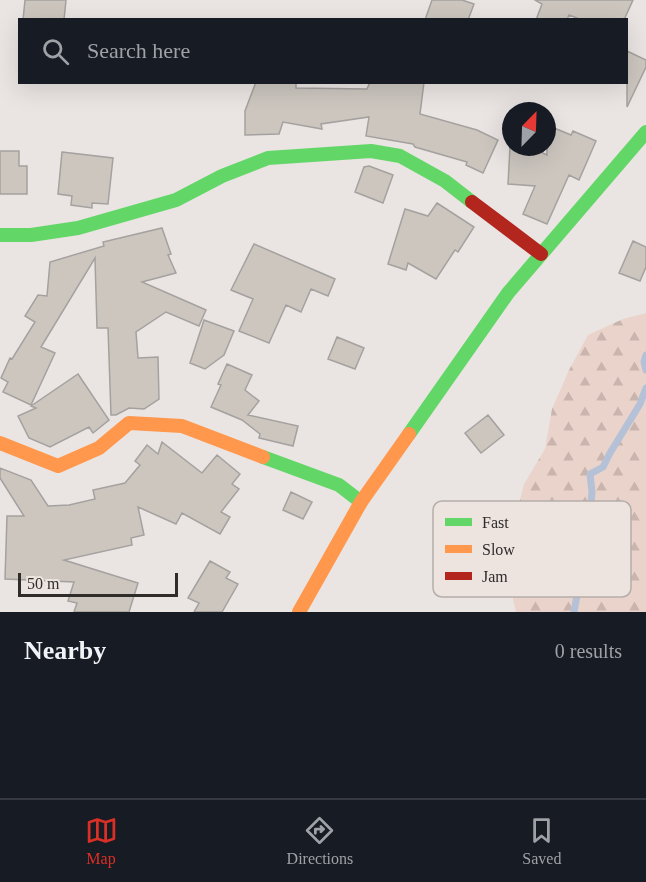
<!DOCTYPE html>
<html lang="en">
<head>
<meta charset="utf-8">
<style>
  body { margin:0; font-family:Georgia,serif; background:#20242c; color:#f1f3f6 }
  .compass { position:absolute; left:502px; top:102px; width:54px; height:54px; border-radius:50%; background:#171b24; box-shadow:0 6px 24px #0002; rotate:23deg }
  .scale { position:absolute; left:18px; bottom:15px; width:160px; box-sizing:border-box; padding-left:6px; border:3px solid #2f2c2a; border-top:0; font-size:16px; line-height:21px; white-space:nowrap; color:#2f2c2a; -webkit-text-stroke:4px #ede4e0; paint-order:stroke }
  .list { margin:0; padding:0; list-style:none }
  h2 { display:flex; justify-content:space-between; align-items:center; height:78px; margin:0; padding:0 24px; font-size:26px }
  h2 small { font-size:20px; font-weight:400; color:#9ea1a6 }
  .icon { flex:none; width:33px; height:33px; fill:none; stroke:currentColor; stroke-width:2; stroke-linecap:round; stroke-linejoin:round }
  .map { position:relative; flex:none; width:646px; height:612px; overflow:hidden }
  .search { position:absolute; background:#171b24; box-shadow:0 6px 24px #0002; left:18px; right:18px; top:18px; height:66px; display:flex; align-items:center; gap:15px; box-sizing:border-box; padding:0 21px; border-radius:0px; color:#9ea1a6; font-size:22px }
  .sheet { height:186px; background:#171b24 }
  nav { display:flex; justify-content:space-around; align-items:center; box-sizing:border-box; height:84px; border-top:2px solid #363941; background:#171b24; font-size:16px; color:#9ea1a6 }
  nav a { display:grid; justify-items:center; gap:3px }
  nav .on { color:#d93025 }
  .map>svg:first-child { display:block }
  .forest { fill:url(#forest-firs) }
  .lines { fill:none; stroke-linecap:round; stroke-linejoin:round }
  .stream { stroke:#b4c1d6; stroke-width:7 }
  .building { fill:#ccc6bf; stroke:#a4a19f; stroke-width:1.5 }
  .fast { stroke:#63d668; stroke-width:14 }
  .slow { stroke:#ff974d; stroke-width:14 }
  .jam { stroke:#b3261e; stroke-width:14 }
  .key { fill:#ede4e0; stroke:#b4ada9; stroke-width:1.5 }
  .key-label { font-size:16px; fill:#2f2c2a }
</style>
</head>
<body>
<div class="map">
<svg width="646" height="612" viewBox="0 0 646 612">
  <defs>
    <pattern id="forest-firs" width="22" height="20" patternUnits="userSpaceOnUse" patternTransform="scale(1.5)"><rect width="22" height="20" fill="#ead3ca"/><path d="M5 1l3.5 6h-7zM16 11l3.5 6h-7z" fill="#c9b5ae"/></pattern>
  </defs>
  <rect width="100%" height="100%" fill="#eae5e3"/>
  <path class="forest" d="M646,313V612H516L513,599L515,521L524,484L545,449L552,409L569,370L588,335L623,319Z"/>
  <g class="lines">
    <path class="stream" d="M646,355L644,362L646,370
      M574,612L589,528L592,492L590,474L603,467L610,453L640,404L646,388"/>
  </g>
  <path class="building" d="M25,0H66L64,20H23Z
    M432,0H462L474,4L468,20H425Z
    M535,0H633L624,20H582L569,15L567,20H536L542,4Z
    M627,51L646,60V67L627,107Z
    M256,82H296V88L367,89L370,82H424L420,114L477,130L498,140L483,173L466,165L467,162L415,147L413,144L366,136L369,117L321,124L322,129L283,122L279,134L245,135V111Z
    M547,125L571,135L573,131L596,141L579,180L569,175L547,224L523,214L535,186L508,184L510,147H530L547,155Z
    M0,151H19V166H27V194H0Z
    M62,152L113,158L108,204L92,203V208L71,205L72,196L58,194Z
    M369,166L393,175L383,203L355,192L364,167Z
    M437,203L474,227L458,252L455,250L436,279L408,263L406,270L388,264L405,209L428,216Z
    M162,228L171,254L168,255L176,273L142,282L206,310L199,326L166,312L136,332L138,358L158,357L159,399L144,409L129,408L116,415H111L108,328H97L95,258L41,347L55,353L31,405L3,392L8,382L1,378L10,358L12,359L35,322L25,316L38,295L47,296L50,262L104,246L103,242Z
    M633,241L646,247V267L640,281L619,273Z
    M254,244L335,279L328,296L311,289L301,312L286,305L269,343L239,331L253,299L231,290Z
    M204,320L234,331L224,355L205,369L190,363Z
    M337,337L364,348L355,369L328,359Z
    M227,364L252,375L245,390L259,401L248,415L298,426L293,446L259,438L260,434L242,420L211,407L221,385L218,384Z
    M78,374L109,420L93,433L89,427L50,447L29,438L18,416L36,408L31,406Z
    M488,415L504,435L481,453L465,433Z
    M162,442L202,473L217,455L240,474L232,484L239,489L221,512L230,517L220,534L182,513L176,524L138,507L144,535L131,538L132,545L64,560L138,583L129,612H74L77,603L68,601L74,582L5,579L7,516H24L0,478V468L31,480L48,506L69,505L95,499L93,490L125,483L140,465L135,461L147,445L158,454Z
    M291,492L312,502L303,519L283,510Z
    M210,561L230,572L226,578L238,584L222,612H194L199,603L188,598Z"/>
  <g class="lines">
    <path class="fast" d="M0,235H31L78,228L176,200L222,176L268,158L371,151L400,156L445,181L472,202
      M409,434L508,293L646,132
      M263,457L339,485L361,502"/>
    <path class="slow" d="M0,443L58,466L99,448L129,423L182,426L263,457
      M299,612L361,502L409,434"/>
    <path class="jam" d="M472,202L541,254"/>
  </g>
  <rect x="433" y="501" width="198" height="96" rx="9" class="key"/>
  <rect x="445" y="518" width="27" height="8" fill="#63d668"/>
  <rect x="445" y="545" width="27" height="8" fill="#ff974d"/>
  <rect x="445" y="572" width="27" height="8" fill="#b3261e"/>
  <g class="key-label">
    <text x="482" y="528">Fast</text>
    <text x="482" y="555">Slow</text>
    <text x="482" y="582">Jam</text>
  </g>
</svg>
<svg class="compass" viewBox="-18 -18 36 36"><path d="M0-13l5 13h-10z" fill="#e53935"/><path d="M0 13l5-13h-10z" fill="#9ea1a6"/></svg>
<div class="scale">50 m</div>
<div class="search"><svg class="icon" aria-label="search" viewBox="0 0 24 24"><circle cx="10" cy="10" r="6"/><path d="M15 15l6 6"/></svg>Search here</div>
</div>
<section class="sheet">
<h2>Nearby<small>0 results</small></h2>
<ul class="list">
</ul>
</section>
<nav>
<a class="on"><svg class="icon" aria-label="map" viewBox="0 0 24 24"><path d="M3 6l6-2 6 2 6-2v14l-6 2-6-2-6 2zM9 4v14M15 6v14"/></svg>Map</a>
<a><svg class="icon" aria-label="directions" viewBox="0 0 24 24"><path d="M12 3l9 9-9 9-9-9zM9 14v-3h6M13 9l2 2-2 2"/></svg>Directions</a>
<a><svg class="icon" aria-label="saved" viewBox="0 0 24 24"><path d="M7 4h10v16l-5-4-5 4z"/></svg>Saved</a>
</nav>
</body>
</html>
